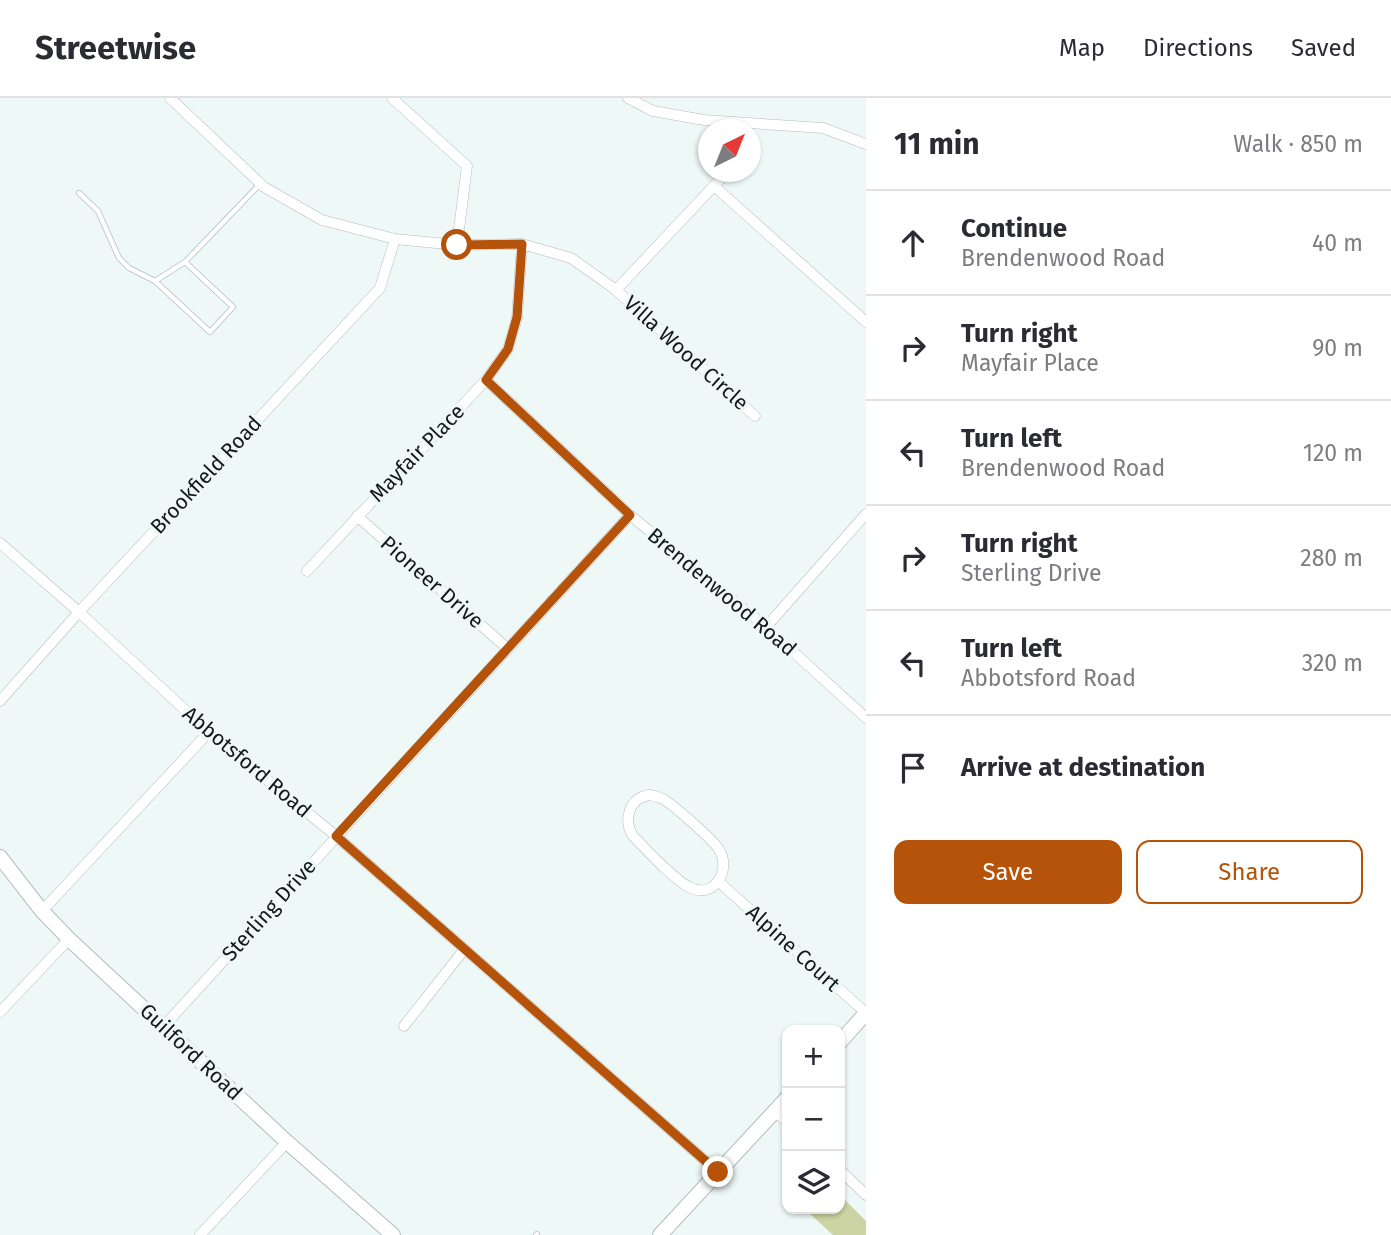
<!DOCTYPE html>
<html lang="en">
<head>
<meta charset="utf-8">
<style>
  body { margin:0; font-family:"Fira Sans",sans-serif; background:#f7f7f7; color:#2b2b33 }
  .controls { position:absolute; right:21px; bottom:21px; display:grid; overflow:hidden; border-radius:14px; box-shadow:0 2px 5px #0004 }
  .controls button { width:63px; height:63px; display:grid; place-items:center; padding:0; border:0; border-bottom:2px solid #e1e1e2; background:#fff; color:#2b2b33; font:35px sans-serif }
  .compass { position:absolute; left:698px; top:21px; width:63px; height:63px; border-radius:50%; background:#fff; box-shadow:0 2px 5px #0004; rotate:43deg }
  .stop { position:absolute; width:21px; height:21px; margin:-16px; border:5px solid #b45309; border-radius:50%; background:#fff }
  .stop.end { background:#b45309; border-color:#fff; box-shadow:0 2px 7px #0008 }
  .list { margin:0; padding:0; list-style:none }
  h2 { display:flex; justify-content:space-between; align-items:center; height:91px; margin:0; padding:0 28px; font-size:30px }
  h2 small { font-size:23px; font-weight:400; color:#7c7c81 }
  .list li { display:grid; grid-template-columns:46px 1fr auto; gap:21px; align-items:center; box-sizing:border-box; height:105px; padding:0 28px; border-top:2px solid #e1e1e2 }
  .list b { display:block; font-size:26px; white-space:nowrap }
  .list p { margin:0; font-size:23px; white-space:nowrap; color:#7c7c81 }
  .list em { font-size:23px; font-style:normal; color:#7c7c81 }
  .actions { display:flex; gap:14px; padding:21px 28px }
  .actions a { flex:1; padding:16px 0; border:2px solid #b45309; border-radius:14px; text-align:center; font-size:24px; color:#b45309 }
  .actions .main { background:#b45309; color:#fff }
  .icon { flex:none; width:38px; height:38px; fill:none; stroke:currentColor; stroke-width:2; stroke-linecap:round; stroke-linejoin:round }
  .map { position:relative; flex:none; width:866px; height:1137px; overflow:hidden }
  header { display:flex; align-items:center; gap:42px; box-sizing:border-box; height:98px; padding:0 35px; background:#fff; border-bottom:2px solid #e1e1e2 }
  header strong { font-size:33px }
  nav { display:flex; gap:38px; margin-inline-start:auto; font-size:24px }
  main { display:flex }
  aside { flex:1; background:#fff }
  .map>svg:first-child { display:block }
  .green { fill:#cbd4a2 }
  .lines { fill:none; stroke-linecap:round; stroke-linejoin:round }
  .lane-casing { stroke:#b2bdbb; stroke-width:6 }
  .street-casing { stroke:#b2bdbb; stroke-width:11 }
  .secondary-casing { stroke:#b2bdbb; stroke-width:16 }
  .lane { stroke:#fff; stroke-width:4.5 }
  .street { stroke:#fff; stroke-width:10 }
  .secondary { stroke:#fff; stroke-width:14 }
  .route { stroke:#b45309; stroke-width:9 }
  .labels { text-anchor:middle; stroke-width:7; stroke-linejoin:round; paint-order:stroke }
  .street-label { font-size:21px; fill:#151818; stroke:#eef9f7 }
</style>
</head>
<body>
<header>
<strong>Streetwise</strong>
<nav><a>Map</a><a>Directions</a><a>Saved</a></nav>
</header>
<main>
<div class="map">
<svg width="866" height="1137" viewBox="0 0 866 1137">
  <rect width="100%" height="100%" fill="#eef9f7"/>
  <path class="green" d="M840,1097L866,1123V1137H833L807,1113L810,1111H840Z"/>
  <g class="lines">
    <defs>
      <path id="lane" d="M79,95L98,113L119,160L129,170L155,183
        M185,164L155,183L210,234L233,209L185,164L260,86
        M536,1137L537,1136"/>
      <path id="street" d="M170,0L264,89L322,122L395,141L457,147L522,146L571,160L616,192L755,318
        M392,0L467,68L457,147
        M628,0L653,13L704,22L823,30L866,46
        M714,88L866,224
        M616,192L727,74
        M486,282L630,417L766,529L866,620
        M357,418L507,550
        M0,445L79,514L209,634L336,738L718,1074
        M307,473L486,282L508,251L517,220L522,146
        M766,529L866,416
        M0,603L79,514L380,190L395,141
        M649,697C655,698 660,699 665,702C675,709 715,743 720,753C731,774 713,802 689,789C673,781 647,752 633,738C623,722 629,700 649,697Z
        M719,784L866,915
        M42,813L209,634
        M0,914L69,841
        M164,928L630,417
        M404,928L463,853
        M775,1013L787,1024
        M840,1072L866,1097
        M200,1137L287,1044"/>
      <path id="secondary" d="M0,759L42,813L69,841L287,1044L393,1137
        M840,944L866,915
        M660,1137L787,1000"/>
    </defs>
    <use href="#lane" class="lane-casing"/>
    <use href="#street" class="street-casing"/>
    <use href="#secondary" class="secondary-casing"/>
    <use href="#lane" class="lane"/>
    <use href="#street" class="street"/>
    <use href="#secondary" class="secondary"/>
  </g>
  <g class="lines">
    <path class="route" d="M457,147L522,146L517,219L508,251L486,282L630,417L336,738L718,1074"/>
  </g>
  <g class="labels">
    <g class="street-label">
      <text transform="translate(686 255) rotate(42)" y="7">Villa Wood Circle</text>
      <text transform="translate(417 355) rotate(-46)" y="7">Mayfair Place</text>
      <text transform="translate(206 377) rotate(-47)" y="7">Brookfield Road</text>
      <text transform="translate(432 484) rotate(41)" y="7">Pioneer Drive</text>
      <text transform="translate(722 494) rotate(40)" y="7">Brendenwood Road</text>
      <text transform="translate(247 664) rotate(40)" y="7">Abbotsford Road</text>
      <text transform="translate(269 812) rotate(-48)" y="7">Sterling Drive</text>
      <text transform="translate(793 850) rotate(42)" y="7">Alpine Court</text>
      <text transform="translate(191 954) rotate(43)" y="7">Guilford Road</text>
    </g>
  </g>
</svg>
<div class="controls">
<button>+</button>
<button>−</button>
<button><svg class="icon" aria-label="layers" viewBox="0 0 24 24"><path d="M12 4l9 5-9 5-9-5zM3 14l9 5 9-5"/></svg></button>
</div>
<svg class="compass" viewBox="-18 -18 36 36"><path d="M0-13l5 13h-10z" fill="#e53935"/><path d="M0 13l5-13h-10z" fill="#7c7c81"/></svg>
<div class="stop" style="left:457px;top:147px"></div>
<div class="stop end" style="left:718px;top:1074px"></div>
</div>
<aside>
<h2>11 min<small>Walk · 850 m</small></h2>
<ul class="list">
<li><svg class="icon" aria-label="ahead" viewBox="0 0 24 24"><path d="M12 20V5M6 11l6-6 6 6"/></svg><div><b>Continue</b><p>Brendenwood Road</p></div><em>40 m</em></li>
<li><svg class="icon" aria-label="right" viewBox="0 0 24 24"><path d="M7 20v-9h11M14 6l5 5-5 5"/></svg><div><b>Turn right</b><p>Mayfair Place</p></div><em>90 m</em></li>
<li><svg class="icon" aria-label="left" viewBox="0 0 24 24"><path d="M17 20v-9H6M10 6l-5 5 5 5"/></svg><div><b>Turn left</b><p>Brendenwood Road</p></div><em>120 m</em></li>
<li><svg class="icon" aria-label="right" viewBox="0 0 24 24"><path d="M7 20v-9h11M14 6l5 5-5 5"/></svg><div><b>Turn right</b><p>Sterling Drive</p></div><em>280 m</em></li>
<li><svg class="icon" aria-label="left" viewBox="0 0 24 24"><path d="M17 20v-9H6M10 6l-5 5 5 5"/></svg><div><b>Turn left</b><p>Abbotsford Road</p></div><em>320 m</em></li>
<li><svg class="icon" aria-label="arrive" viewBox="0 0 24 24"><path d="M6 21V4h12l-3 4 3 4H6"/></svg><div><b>Arrive at destination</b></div></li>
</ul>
<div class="actions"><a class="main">Save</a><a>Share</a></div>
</aside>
</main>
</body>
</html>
